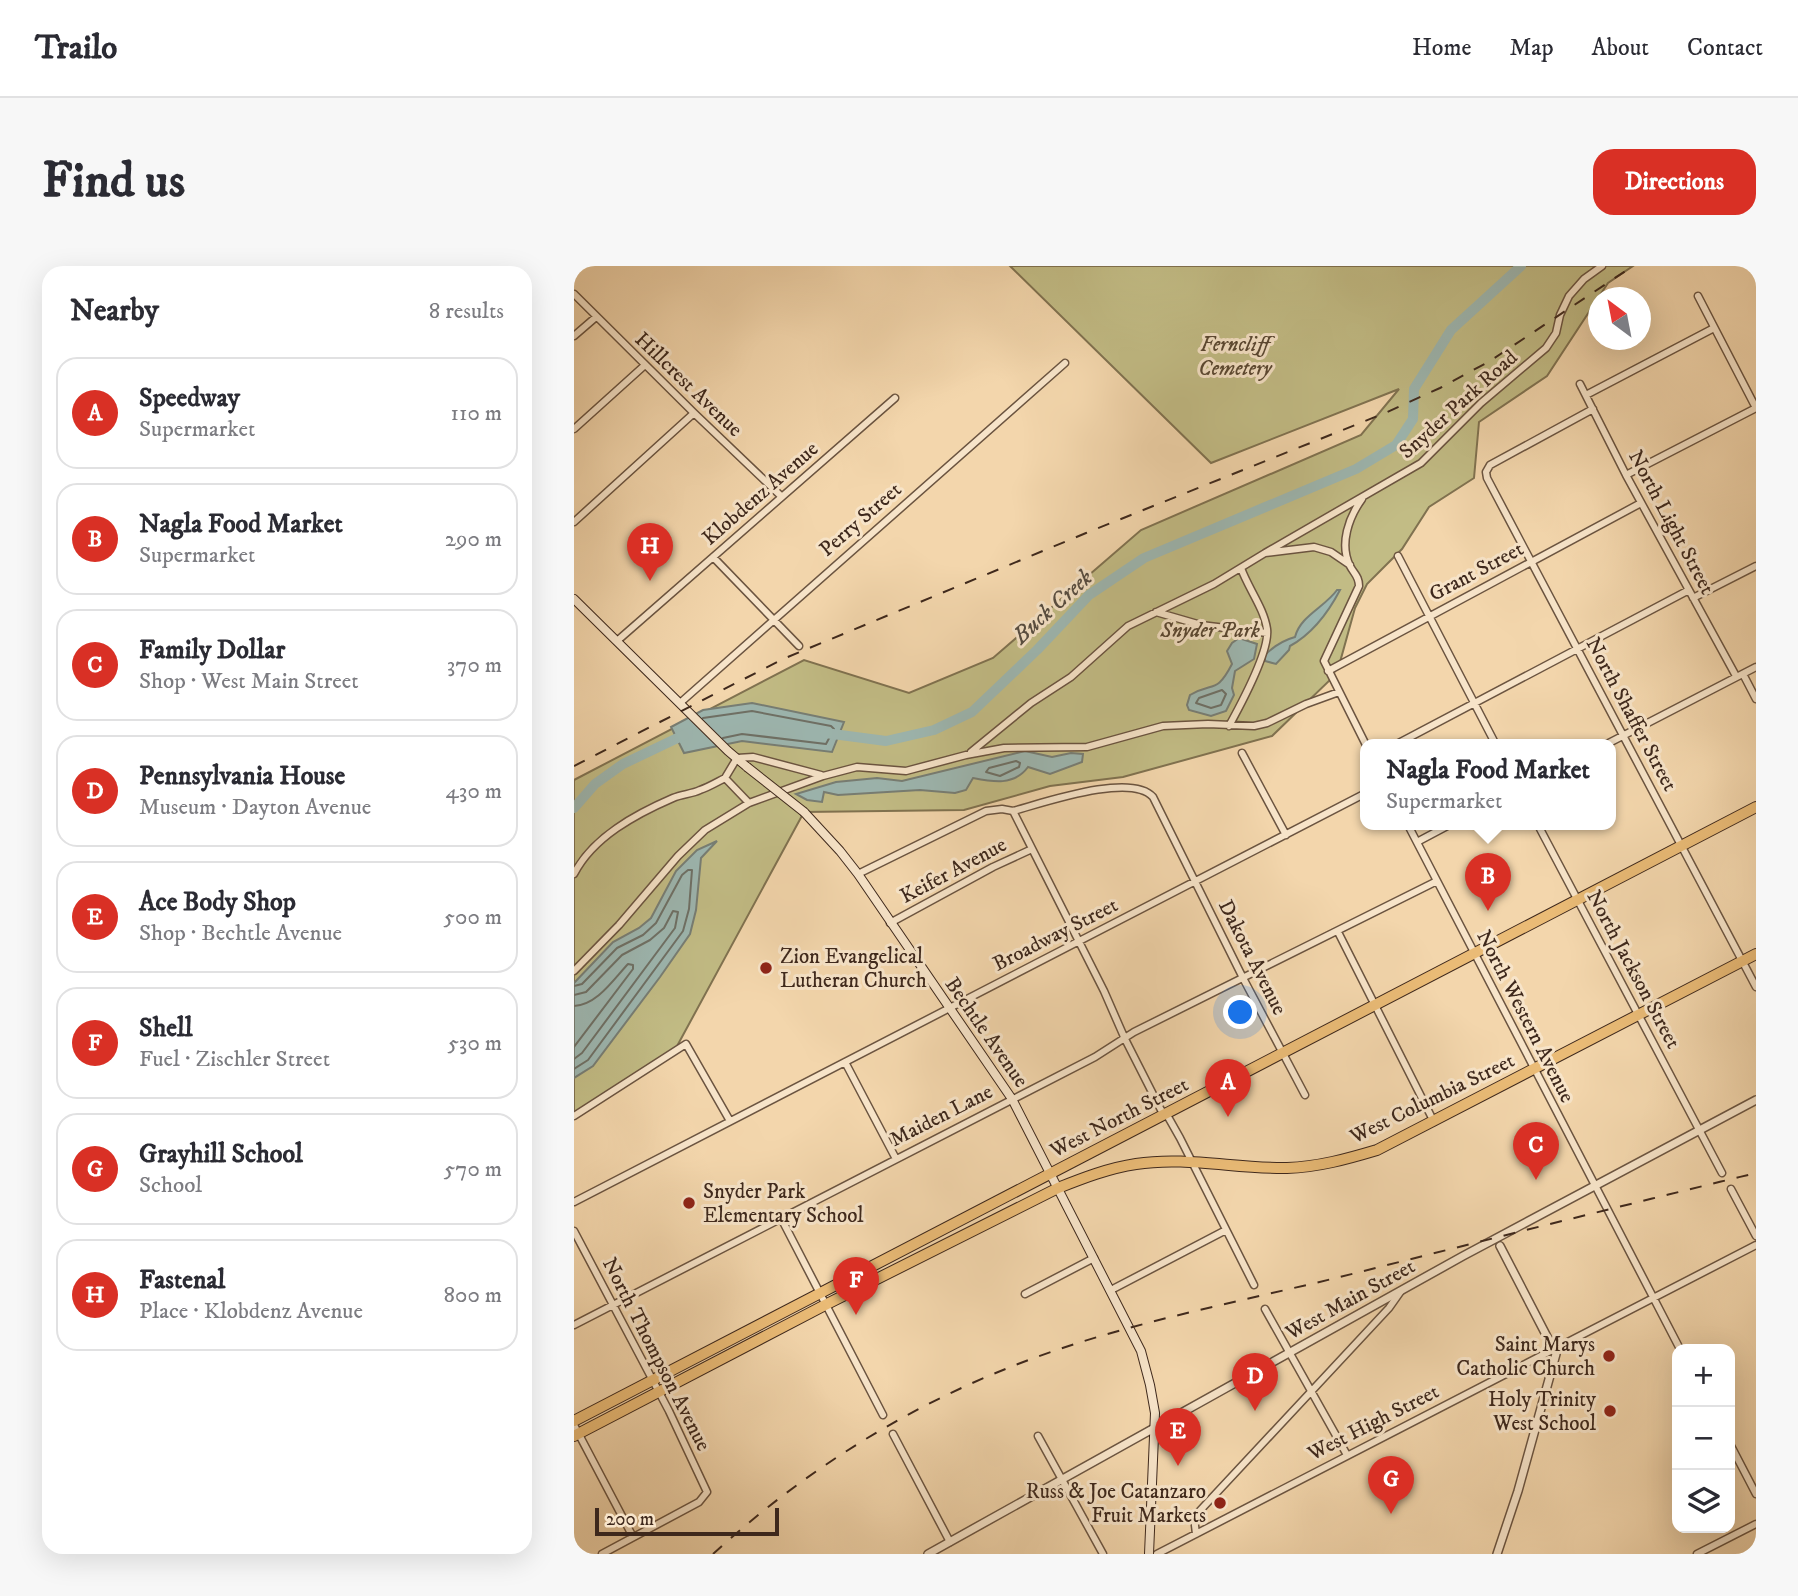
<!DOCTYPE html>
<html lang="en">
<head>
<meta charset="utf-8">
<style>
  body { margin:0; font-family:"IM FELL DW Pica",serif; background:#f7f7f7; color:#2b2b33 }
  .controls { position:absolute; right:21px; bottom:21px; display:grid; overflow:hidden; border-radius:14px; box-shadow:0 7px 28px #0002 }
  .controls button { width:63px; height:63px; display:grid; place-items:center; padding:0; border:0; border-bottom:2px solid #e1e1e2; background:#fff; color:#2b2b33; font:35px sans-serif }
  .compass { position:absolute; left:1014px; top:21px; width:63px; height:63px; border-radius:50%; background:#fff; box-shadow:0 7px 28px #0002; rotate:328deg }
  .scale { position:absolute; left:21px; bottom:18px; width:184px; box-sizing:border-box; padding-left:7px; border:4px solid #3e281c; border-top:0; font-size:19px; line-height:24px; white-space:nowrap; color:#3e281c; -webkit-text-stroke:5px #f7e4c9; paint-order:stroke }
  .you { position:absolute; left:667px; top:747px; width:24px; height:24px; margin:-18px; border:5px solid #fff; border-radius:50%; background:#1a73e8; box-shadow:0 0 0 10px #1a73e833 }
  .badge { display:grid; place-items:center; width:46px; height:46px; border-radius:50%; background:#d93025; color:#fff; font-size:23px; font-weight:700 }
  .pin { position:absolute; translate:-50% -58px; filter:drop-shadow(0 2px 4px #0008) }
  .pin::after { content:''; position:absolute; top:37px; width:24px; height:21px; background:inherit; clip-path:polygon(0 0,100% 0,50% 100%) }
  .popup { position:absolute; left:786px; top:473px; width:256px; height:91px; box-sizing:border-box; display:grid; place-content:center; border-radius:14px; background:#fff; filter:drop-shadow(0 2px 5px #0005); font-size:23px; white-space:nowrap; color:#7c7c81 }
  .popup b { font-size:26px; color:#2b2b33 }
  .popup::after { content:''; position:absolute; left:50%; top:100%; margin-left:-14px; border:14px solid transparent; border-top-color:#fff }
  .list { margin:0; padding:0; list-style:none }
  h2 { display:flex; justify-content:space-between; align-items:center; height:91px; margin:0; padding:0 28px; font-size:30px }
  h2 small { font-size:23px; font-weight:400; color:#7c7c81 }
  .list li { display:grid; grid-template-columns:46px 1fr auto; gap:21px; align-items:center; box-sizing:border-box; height:112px; margin:0 14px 14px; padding:0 14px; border:2px solid #e1e1e2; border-radius:21px }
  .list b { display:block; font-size:26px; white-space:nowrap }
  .list p { margin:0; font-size:23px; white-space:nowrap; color:#7c7c81 }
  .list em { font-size:23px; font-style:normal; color:#7c7c81 }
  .icon { flex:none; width:38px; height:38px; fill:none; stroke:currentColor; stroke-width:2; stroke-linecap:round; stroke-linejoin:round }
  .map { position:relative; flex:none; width:1182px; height:1288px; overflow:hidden; border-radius:21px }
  header { display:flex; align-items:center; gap:42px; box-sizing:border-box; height:98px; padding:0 35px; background:#fff; border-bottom:2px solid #e1e1e2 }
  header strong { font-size:33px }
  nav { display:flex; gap:38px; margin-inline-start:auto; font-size:24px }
  .intro { display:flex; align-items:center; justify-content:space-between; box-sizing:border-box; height:168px; padding:0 42px }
  h1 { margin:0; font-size:49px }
  .button { padding:18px 32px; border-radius:21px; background:#d93025; color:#fff; font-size:24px; font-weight:700 }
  main { display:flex; gap:42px; padding:0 42px }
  aside { flex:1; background:#fff; border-radius:21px; box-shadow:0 7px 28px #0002 }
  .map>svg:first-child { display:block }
  .green { fill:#c2bc85; stroke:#807250; stroke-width:2 }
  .water { fill:#9db7b1; stroke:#777e75; stroke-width:2 }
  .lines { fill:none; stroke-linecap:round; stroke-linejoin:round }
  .shore { stroke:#6e7066; stroke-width:2 }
  .river { stroke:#9db7b1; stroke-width:10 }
  .minor-casing { stroke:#6b5440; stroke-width:9 }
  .tertiary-casing { stroke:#6b5440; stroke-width:10 }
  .secondary-casing { stroke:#3e281c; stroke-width:10 }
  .primary-casing { stroke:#3e281c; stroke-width:12 }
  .minor { stroke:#f7e4c9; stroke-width:6 }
  .tertiary { stroke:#f7e4c9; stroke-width:7 }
  .secondary { stroke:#f7e4c9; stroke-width:8 }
  .primary { stroke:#eabb76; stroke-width:10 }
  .rail { stroke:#3e281c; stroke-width:2; stroke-dasharray:12 12; stroke-linecap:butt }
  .secondary-bridge-casing { stroke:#3e281c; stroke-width:10; stroke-linecap:butt }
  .secondary-bridge { stroke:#f7e4c9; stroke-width:8 }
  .poi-dot { fill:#8f2418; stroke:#f7e4c9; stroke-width:2.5 }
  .labels { text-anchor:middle; stroke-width:6; stroke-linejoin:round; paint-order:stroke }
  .park-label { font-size:21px; font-style:italic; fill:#584631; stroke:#f7e4c9 }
  .street-label { font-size:21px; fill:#3e281c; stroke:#f7e4c9 }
  .poi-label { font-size:21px; fill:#3e281c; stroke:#f7e4c9; text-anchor:end }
  .water-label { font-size:23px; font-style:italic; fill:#564c41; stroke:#f7e4c9 }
</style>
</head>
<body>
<header>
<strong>Trailo</strong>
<nav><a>Home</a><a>Map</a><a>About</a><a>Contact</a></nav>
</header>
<div class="intro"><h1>Find us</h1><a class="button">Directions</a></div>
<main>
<aside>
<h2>Nearby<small>8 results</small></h2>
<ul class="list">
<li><span class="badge">A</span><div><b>Speedway</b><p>Supermarket</p></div><em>110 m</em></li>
<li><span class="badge">B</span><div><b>Nagla Food Market</b><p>Supermarket</p></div><em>290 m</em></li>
<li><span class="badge">C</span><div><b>Family Dollar</b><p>Shop · West Main Street</p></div><em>370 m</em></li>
<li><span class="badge">D</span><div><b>Pennsylvania House</b><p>Museum · Dayton Avenue</p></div><em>430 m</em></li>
<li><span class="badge">E</span><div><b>Ace Body Shop</b><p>Shop · Bechtle Avenue</p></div><em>500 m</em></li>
<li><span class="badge">F</span><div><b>Shell</b><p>Fuel · Zischler Street</p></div><em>530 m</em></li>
<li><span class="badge">G</span><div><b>Grayhill School</b><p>School</p></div><em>570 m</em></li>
<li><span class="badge">H</span><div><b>Fastenal</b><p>Place · Klobdenz Avenue</p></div><em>800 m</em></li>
</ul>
</aside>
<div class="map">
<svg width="1182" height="1288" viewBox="0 0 1182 1288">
  <rect width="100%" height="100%" fill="#f3d6ac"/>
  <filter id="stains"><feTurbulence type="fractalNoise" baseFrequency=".00286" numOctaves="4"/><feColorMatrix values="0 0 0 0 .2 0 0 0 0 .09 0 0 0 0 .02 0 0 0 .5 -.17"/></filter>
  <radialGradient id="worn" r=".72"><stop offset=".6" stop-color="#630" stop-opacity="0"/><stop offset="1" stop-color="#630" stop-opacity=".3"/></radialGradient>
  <path class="green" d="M436,0H1059L1034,17L973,110L905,156L900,212L855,241L828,283L793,318L781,342L766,396L756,414L698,470L549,511L476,520L390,544L230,546L102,782L0,849V514L230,394L335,427L419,392L567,264L787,169L825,123L637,197Z"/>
  <path class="water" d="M763,324H766C754,347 738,368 716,380L715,384L702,398L691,395V389C699,381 710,374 721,371C726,350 751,341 763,324Z
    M665,372L683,378L680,393L661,405L658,422L660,429L652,445L637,450L615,444L613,439L616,429C639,415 642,429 658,398L653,385L658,377Z
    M178,437L270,456L258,486L168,475L110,487L97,461L129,444Z
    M451,485L478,491L497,487L509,488L508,496L476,508L454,501C440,520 419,516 399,512L392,524L381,527L346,524L264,529L250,526L248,536L233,534L222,528L262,516L303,512L328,515Z
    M143,575L127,592L122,644L116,668L86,711L19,800L0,812V717L39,676L65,662L77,652L102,605L123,584Z"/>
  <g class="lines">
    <path class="shore" d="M648,424L652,428L647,439L637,442L622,437L625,432Z
      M129,452L178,445L257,460L260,463L252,478L168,468L149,472
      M442,495L446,497L445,501L426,510L412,506L415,502Z
      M0,720L8,718L43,682L69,669L82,657L108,609L114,604H118L115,643L109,665L14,794L0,803
      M0,729L12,726L48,689L76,674L90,662L99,645L104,646L101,662L8,787L0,793
      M0,740C23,739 39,714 54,698L59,699V703L0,781"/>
    <path class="river" d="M251,467L312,475L360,464L398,446L463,384L515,329L570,292L782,203L822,179L839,153L840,123L877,64L947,0
      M0,542L21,518L49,498L114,467"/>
    <defs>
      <path id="minor" d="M0,28L120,147L208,231
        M1124,30L1182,142
        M0,70L22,51
        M1006,118L1052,209L1162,410
        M1012,129L1140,62
        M1019,143L916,199L912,206L913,212L1182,721
        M0,163L71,99
        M1052,209L1182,142
        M788,233C775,251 765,278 776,300C780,308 785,310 785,320L750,395L792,479
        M0,256L120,147
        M691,287L847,197L907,137L972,82L982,67L986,49L995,30L1010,13L1028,0
        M824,290L922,479
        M139,291L225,380
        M1119,332L1182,300
        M582,346L627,359L693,367
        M43,375L321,132
        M754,405L1067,237
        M1169,408L1182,433
        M106,437L491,97
        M655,460C666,440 696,384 693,363C690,342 674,322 667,302
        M821,479L1115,324
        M1031,479L1182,401
        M397,486L457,437L497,411L554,360L640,318L691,287L740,281L757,286L776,299
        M668,487L712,569
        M151,512L163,492L179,491L247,509
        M439,545L530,725L551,773L587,844L593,849L606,872L680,1019
        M834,559L1106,1083
        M964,559L1148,907
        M843,576L875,559
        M0,608C19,571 62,548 99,532C108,528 118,528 126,524C135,521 143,516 151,512L175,537
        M284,608L412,545L428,543L439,545C469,537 557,506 579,531L669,712L731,829
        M316,657L419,601L458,583
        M764,666L860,856
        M0,705L45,659L104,590L131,564L175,537L249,510L283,501L332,505L392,489L430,482L513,481L589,460L634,458L680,460L693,457L732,438L765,426
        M271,796L321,891
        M0,850L112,778L156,855
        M1157,923L1182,970
        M0,936L792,527
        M207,952L309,1149
        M0,965L95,1145L133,1226L125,1236L28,1288
        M537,1024L652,964
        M451,1028L520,992
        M691,1043L773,1189
        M0,1059L521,791L560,766L863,615
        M0,1159L59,1271
        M319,1168L376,1276
        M464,1170L529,1288
        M1156,1178L1182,1228
        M622,1268L620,1251L815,1042L827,1025
        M583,1288L1182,979
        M1123,1288L1182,1258"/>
      <path id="tertiary" d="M354,1288L889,990L1182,834
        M923,1288L944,1225L982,1088L926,980"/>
      <path id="secondary" d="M0,333L154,485L173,501
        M230,546L266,585L284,608L438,833L567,1085L576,1119L581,1147L575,1288"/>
      <path id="primary" d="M0,1155L1182,541
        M0,1170L253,1038L484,922C509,912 535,902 562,898C611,890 663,903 713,902C744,901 773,893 803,884L1182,688"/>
    </defs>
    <use href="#minor" class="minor-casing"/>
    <use href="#tertiary" class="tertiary-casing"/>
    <use href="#secondary" class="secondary-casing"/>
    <use href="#primary" class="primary-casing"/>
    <use href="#minor" class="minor"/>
    <use href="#tertiary" class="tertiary"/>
    <use href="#secondary" class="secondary"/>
    <use href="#primary" class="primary"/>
    <path class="rail" d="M0,500L209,393L512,267L811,147L866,122L916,95L1059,0
      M139,1288C233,1202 340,1136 460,1092C558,1056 664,1036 766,1011C904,976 1043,941 1182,907"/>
    <defs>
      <path id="secondary-bridge" d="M173,501L230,546"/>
    </defs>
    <use href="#secondary-bridge" class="secondary-bridge-casing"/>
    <use href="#secondary-bridge" class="secondary-bridge"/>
  </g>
  <g class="poi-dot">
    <circle cx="192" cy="702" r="7"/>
    <circle cx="115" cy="937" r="7"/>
    <circle cx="1035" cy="1090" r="7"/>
    <circle cx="1036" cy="1145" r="7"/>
    <circle cx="646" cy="1237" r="7"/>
  </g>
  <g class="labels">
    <g class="park-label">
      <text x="661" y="85">Ferncliff<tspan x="661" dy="24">Cemetery</tspan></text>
      <text x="636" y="371">Snyder Park</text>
    </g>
    <g class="street-label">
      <text transform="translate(115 118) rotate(44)" y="7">Hillcrest Avenue</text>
      <text transform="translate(884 138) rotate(-42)" y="7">Snyder Park Road</text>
      <text transform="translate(186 227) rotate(-41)" y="7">Klobdenz Avenue</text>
      <text transform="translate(286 253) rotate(-41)" y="7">Perry Street</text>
      <text transform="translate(1098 256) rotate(62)" y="7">North Light Street</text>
      <text transform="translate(902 305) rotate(-28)" y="7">Grant Street</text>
      <text transform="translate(1058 448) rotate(62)" y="7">North Shaffer Street</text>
      <text transform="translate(379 604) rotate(-28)" y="7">Keifer Avenue</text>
      <text transform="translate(481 668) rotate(-27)" y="7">Broadway Street</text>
      <text transform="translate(679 691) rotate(63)" y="7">Dakota Avenue</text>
      <text transform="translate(1060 703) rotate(62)" y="7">North Jackson Street</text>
      <text transform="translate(952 750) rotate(63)" y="7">North Western Avenue</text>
      <text transform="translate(413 766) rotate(55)" y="7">Bechtle Avenue</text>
      <text transform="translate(858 832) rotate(-26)" y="7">West Columbia Street</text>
      <text transform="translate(367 849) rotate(-27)" y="7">Maiden Lane</text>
      <text transform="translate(545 851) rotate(-27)" y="7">West North Street</text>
      <text transform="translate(776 1033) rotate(-29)" y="7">West Main Street</text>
      <text transform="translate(83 1088) rotate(63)" y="7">North Thompson Avenue</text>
      <text transform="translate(799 1156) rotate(-27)" y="7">West High Street</text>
    </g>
    <g class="poi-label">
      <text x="206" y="697" text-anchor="start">Zion Evangelical<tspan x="206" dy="24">Lutheran Church</tspan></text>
      <text x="129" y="932" text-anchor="start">Snyder Park<tspan x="129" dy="24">Elementary School</tspan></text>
      <text x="1021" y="1085">Saint Marys<tspan x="1021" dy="24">Catholic Church</tspan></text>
      <text x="1022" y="1140">Holy Trinity<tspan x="1022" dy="24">West School</tspan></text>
      <text x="632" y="1232">Russ &amp; Joe Catanzaro<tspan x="632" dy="24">Fruit Markets</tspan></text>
    </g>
    <g class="water-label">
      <text transform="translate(478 340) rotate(-42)" y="8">Buck Creek</text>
    </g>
  </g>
  <rect width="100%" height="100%" filter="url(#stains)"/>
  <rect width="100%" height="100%" fill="url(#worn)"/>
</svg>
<div class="controls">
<button>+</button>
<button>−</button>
<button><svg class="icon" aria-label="layers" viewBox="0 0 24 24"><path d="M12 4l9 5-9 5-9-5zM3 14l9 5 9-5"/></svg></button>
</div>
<svg class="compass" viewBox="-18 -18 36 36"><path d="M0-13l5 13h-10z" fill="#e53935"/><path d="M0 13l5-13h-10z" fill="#7c7c81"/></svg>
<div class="scale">200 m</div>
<div class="you"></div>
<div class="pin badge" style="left:654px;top:851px">A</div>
<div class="pin badge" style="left:914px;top:645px">B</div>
<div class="popup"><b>Nagla Food Market</b>Supermarket</div>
<div class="pin badge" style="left:962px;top:914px">C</div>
<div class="pin badge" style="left:681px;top:1145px">D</div>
<div class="pin badge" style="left:604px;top:1200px">E</div>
<div class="pin badge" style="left:282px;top:1049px">F</div>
<div class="pin badge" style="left:817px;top:1248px">G</div>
<div class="pin badge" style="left:76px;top:315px">H</div>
</div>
</main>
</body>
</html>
